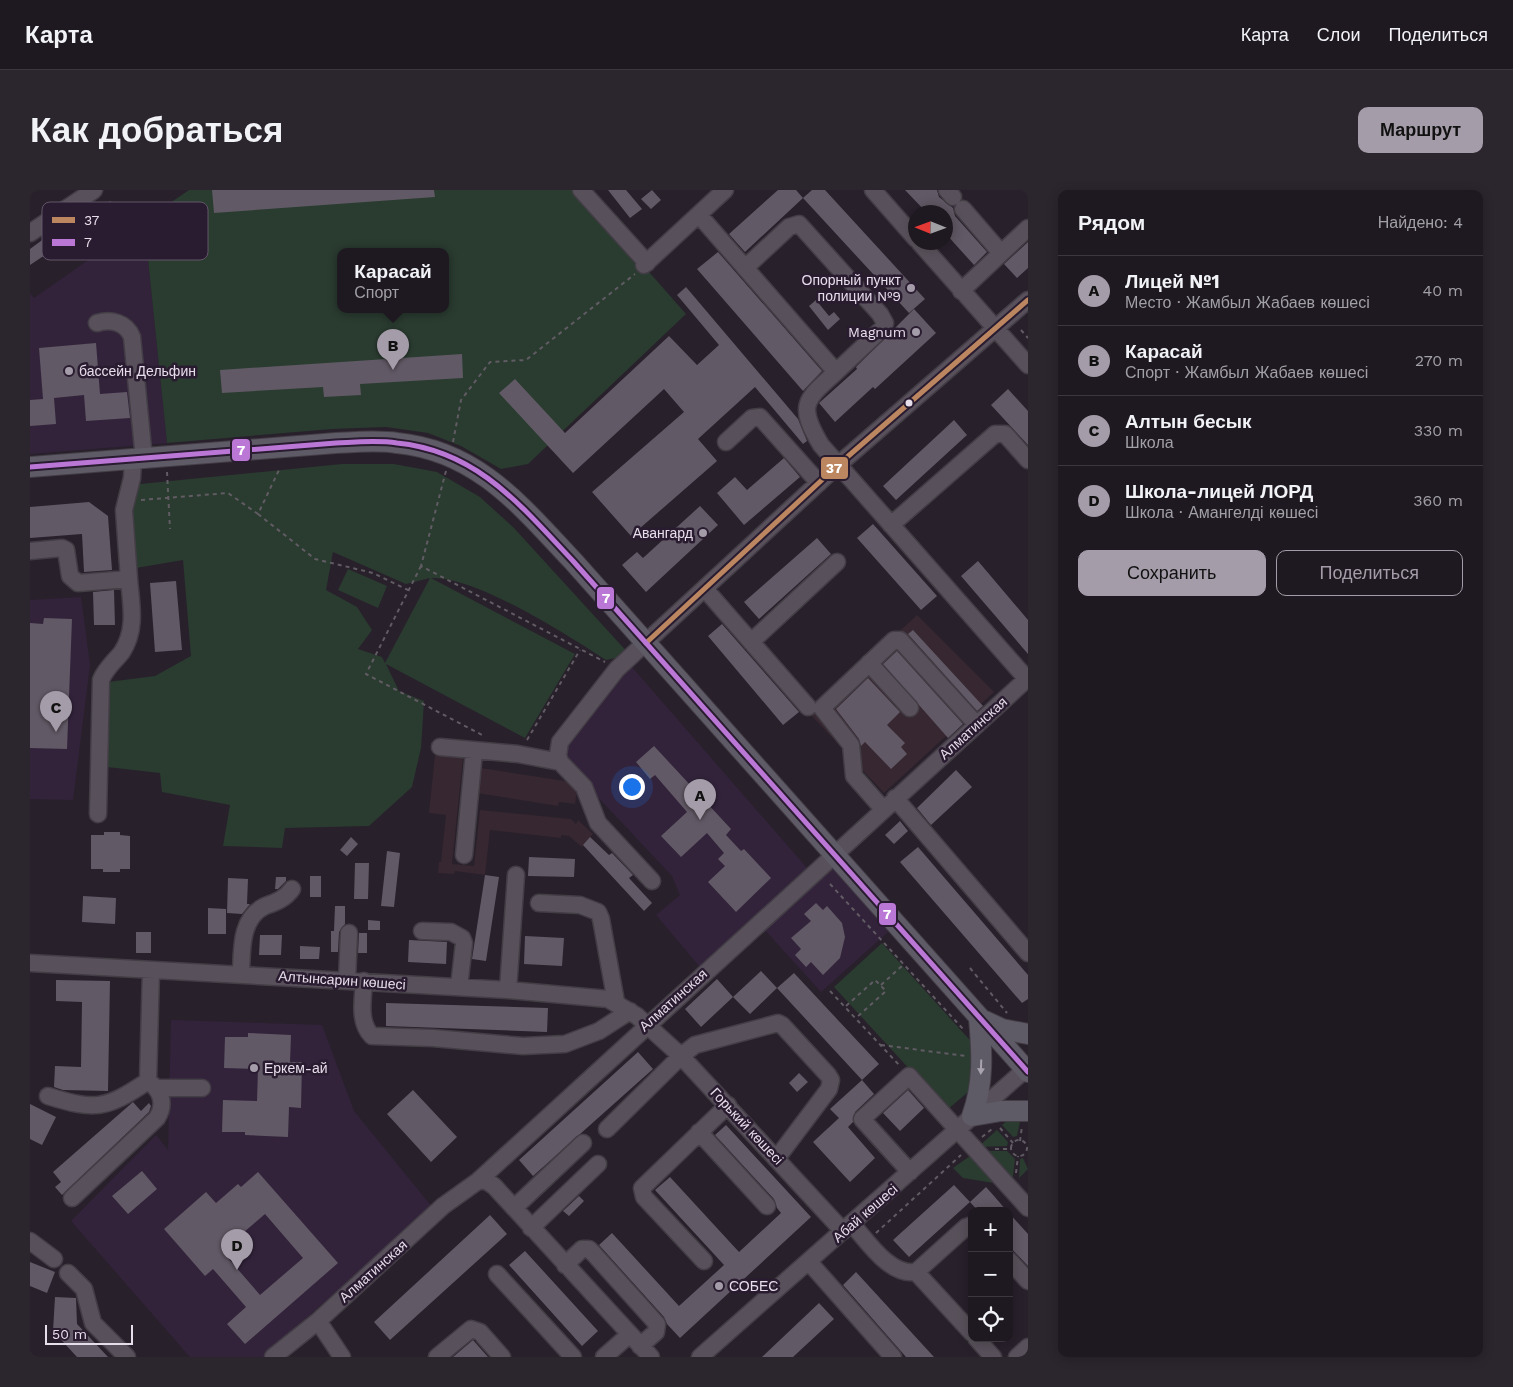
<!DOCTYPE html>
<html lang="ru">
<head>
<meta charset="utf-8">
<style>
  body { margin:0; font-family:"Work Sans",sans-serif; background:#2b252d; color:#f1f3f6 }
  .controls { position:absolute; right:15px; bottom:15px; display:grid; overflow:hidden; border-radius:10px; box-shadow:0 2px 12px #0003 }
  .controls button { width:45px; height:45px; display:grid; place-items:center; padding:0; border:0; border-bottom:1px solid #3c373e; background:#1e1820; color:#f1f3f6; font:25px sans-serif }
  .compass { position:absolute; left:878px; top:15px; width:45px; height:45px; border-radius:50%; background:#1e1820; box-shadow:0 2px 12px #0003; rotate:271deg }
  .scale { position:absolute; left:15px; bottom:12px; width:88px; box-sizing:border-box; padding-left:5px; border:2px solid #e7deeb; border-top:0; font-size:14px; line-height:18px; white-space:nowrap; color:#e7deeb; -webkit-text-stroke:4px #291b30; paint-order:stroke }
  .you { position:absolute; left:601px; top:596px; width:18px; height:18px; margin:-12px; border:4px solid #fff; border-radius:50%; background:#1a73e8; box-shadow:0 0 0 8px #1a73e833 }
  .badge { display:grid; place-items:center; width:32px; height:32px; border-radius:50%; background:#a49ca8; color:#111; font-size:16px; font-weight:700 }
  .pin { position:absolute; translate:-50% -41px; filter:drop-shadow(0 1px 2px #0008) }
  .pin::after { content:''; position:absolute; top:26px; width:18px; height:15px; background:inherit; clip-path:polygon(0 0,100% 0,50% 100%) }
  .popup { position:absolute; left:307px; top:58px; width:112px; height:65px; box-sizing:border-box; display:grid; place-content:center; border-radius:10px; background:#1e1820; filter:drop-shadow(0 1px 4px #0005); font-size:16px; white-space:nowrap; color:#a1a0a5 }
  .popup b { font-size:19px; color:#f1f3f6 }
  .popup::after { content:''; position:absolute; left:50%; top:100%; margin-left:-10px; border:10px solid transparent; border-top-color:#1e1820 }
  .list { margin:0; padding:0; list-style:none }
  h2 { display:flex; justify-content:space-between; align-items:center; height:65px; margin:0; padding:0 20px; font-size:21px }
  h2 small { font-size:16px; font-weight:400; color:#a1a0a5 }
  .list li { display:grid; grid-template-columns:32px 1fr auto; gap:15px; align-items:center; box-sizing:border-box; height:70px; padding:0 20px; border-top:1px solid #3c373e }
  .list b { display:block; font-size:19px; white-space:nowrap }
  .list p { margin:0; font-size:16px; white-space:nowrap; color:#a1a0a5 }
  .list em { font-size:16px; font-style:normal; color:#a1a0a5 }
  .actions { display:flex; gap:10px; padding:15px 20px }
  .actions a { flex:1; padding:11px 0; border:1px solid #a49ca8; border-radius:10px; text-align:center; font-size:18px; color:#a49ca8 }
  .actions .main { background:#a49ca8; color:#111 }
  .icon { flex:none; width:28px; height:28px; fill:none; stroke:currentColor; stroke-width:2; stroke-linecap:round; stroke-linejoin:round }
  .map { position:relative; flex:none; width:998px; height:1167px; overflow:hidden; border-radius:10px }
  header { display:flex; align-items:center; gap:30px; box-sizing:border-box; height:70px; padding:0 25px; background:#1e1820; border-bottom:1px solid #3c373e }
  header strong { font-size:24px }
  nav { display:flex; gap:28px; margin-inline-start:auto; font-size:18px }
  .intro { display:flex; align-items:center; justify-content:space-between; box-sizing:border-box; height:120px; padding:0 30px }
  h1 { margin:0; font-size:35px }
  .button { padding:12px 22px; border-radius:10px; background:#a49ca8; color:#111; font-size:18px; font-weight:700 }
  main { display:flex; gap:30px; padding:0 30px }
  aside { flex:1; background:#1e1820; border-radius:10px; box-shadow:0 2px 12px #0003 }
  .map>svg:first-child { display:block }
  .built { fill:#32233b }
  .industrial { fill:#362731 }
  .green { fill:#2a3b30; fill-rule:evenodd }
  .building { fill:#615965; fill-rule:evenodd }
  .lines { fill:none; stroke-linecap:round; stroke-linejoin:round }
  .minor-casing { stroke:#433d46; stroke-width:19 }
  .major-casing { stroke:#433d46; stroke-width:22 }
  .path { stroke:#615c64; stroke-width:2; stroke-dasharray:4 4; stroke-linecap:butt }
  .minor { stroke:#58515b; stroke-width:16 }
  .major { stroke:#5e5b66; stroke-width:20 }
  .bus-1-casing { stroke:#291b30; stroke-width:9 }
  .bus-2-casing { stroke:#291b30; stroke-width:9 }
  .bus-1 { stroke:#bb8660; stroke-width:5 }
  .bus-2 { stroke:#ba77d6; stroke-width:5 }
  .oneway { fill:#a9a3af }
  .poi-dot { fill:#a49ca8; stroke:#291b30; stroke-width:2 }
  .bus-dot { fill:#e7deeb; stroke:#291b30; stroke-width:2 }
  .labels { text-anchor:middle; stroke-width:5; stroke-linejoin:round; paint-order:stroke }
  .poi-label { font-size:14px; fill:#e7deeb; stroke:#291b30; text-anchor:end }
  .street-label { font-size:14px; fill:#e7deeb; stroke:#291b30 }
  .key { fill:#291b30; stroke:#625668; stroke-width:1 }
  .key-label { font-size:14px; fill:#e7deeb }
  .line-badge { stroke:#291b30; stroke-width:2 }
  .badge-label { font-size:14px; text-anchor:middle; font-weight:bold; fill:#fff }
</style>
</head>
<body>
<header>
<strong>Карта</strong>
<nav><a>Карта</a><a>Слои</a><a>Поделиться</a></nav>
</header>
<div class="intro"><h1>Как добраться</h1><a class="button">Маршрут</a></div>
<main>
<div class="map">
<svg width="998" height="1167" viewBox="0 0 998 1167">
  <rect width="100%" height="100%" fill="#28202b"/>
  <path class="built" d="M114,31L137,253L0,264V103L4,108Z
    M51,407L60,475L43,610L0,609V410Z
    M601,476L777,678L670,777L626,725L650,705L642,686L534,571L533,555Z
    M805,677L858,742L791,802L735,740Z
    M141,830L292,835L324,921L402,1017L232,1167H160L41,1031L126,945L138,960Z"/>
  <path class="industrial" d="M887,425L964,502L854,603L780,524Z
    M405,565L433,568L422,674L444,676L450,620L541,629L546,634L548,630L563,644L552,657L539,646L531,645V648L460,640L455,685L425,681L424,684L408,683L409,672H411L416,625L399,623Z
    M451,578L548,593L545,614L529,612L528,616L447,603Z"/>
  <path class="green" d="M159,0H547L656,124L498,274L471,279L431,256L398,243L356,237L302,239L137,253L114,31ZM310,61H416V119H310Z
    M312,274H364L407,282L450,307L484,338L600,465L576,470C537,445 446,386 401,388L545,464L495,548L356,474L369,501L394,511L391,558L382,597L339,636L255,638L252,658L193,656L200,615L132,602L130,583L77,577L78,492L125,486L161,466L153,370L106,378L99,323L110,294ZM303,362L376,394L400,388L355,473L352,467L328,459L342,440L327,417L296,400Z
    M318,379L357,396L348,418L308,400Z
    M852,753L947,858L944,897L917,920L804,797Z
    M986,923H992L987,946L983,947L972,935Z
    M967,940L978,952L977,956L948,957Z
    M952,961H977L985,969L982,994Z
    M944,963L970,994L933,988L923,978Z
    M993,968L998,979L989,988L990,969Z"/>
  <path class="building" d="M182,0H404L405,7L184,23Z
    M578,0H596L612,19L600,28Z
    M622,0L631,10L621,19L611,9Z
    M748,0H766L773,8L715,62L699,44Z
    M782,0H795L895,109L879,123L773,8Z
    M875,0H907L909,7L923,18L925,26L957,62L944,75L916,44V22H896Z
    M80,11L88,23L39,54L19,66L18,63L0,75V59L19,45L22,50L60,22L61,24Z
    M998,52V78L987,88L974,74Z
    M688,62L792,181L773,201L667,79Z
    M656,97L768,229L777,251L773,254L725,197L668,249L687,271L601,346L562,302L654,222L634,199L543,283L469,203L485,189L535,243L639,146L667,175L689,155L647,105Z
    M786,110L799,126L804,122L810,129L798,140L779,116Z
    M884,119L906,143L845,199L843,197L805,232L789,213L827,179L826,177Z
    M66,153L70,204L97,202L100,228L56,231L54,205L24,208L26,234L0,236V210L13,209L9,158Z
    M432,164L433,188L330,194L331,205L294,207L293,197L192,203L190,180Z
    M978,199L998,221V255L961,215Z
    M924,230L937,245L866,310L853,296Z
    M754,268L770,287L714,335L687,303L705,287L717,300Z
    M59,312L78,326L82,380L54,382L52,344L0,348V317Z
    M670,316L688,335L616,402L592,375L607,362L613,368Z
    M843,334L907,406L891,420L827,348Z
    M787,348L801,364L729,429L714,412Z
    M948,371L998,430V464L931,386Z
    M146,391L152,460L125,462L120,393Z
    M84,400L85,435H64L63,402Z
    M14,428L42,429L37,559L0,558V433L13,434Z
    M692,434L769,522L753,535L678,446Z
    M883,440L953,516L947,521L878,444Z
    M867,461L933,534L918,548L853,474Z
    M838,488L870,522L857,535L875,553L871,557L877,564L861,579L835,552L831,556L829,549L806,519Z
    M624,556L701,639L696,645L711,661L714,659L741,688L706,722L678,692L695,676L688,669L694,663L677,643L651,667L631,646L657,622L625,585L620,589L606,572Z
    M926,580L942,597L901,635L887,618Z
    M870,631L878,641L864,654L855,645Z
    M74,642H90V645L100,646V679H90V682H73V679H61V645H74Z
    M321,647L328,654L317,666L310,660Z
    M560,647L579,665L582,663L603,685L599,688L622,713L614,721L553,655Z
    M888,657L998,785V809L992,813L870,672Z
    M357,661L370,663L364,717L351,716Z
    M499,667L545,669L544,687L498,686Z
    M325,673H339L338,709H324Z
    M455,685L469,687L456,771L442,769Z
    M280,686H291V707H280Z
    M246,687H256V691L248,699H245Z
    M198,688L218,689L217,714H220L212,724L197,723Z
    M53,706L86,708L85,734L52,732Z
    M786,713L793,720L797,716L812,733L815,747L810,768L793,785L781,772L776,777L765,765L771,759L761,748L781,731L774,724Z
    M305,716H315V734L309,742L308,762H301V741H304Z
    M178,718L196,719V744H178Z
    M338,730L350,731V740H338Z
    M106,742H121V763H106Z
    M329,743H337V763H328Z
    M230,745H252L251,765H229Z
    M495,746L534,748L532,776L494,774Z
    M379,750L417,752L416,774L378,772Z
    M270,756L290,757L289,769H270Z
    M731,781L747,798L720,824L703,807Z
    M764,783L849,874L832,890L747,798Z
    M687,789L703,807L671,837L655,819Z
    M26,790L80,791L78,901L33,900L24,897L25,876L51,877L52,812L26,811Z
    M356,813L518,818L517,842L356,836Z
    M218,843L261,845L260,872H272L271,918L259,917L258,947L215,945V942H192L193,910L227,911L228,879L194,878L195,847H218Z
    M608,862L623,879L503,986L489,970Z
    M769,883L778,892L767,902L759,893Z
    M832,890L844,904L825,922L823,932L818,937L845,968L820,992L783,952L809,928L800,919Z
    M383,900L427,947L401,972L357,924Z
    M878,900L894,918L870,941L853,923Z
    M103,912L111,921L119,913L121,916L119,922L32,1005L25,997L31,992L23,982Z
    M0,914L26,927L12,955L0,949Z
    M696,935L781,1027L650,1148L637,1134L634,1127L569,1055L582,1043L649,1116L694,1075L625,1000L640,987L709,1062L751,1023L747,1018L744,1009L685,945Z
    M112,981L127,999L98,1024L82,1006Z
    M228,982L308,1073L215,1154L197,1134L216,1117L183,1079L175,1086L134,1039L176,1002L186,1013L208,994L211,997ZM235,1024L273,1068L230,1105L192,1061Z
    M924,995L940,1012L879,1067L863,1050Z
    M956,997L964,1006L977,1021H948L940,1012Z
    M549,1006L554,1011L539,1026L533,1021Z
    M979,1023L998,1044V1076L979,1056Z
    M460,1025L477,1044L360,1150L344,1132Z
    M495,1061L568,1141L552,1156L479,1075Z
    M0,1072L25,1082L17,1103L0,1096Z
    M826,1082L904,1167H876L813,1095Z
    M25,1107L46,1108L47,1134L78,1167H47L23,1141Z
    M789,1113L804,1129L763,1167H732Z
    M443,1150L458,1167H423Z"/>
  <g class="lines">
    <defs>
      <path id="minor" d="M551,0L617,73
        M843,0L886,49
        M917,0L923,7
        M933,19L971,63
        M669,25L806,182C775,210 767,215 791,255L997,489
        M0,43L64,0
        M889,52L998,175
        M614,75L695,0
        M716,77L759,37L769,34L850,124L855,133L853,138L806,182
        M931,101L998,38
        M67,133C81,129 96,132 102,147L114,269
        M696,252L722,228L730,227L789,293
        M861,335L965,244H975L998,270
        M0,361L32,358L36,360L40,386L48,393L99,389L94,320L102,288L103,270
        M675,399L778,517
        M721,452L807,372
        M839,473L880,518
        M410,557L488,564L530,572
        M865,608L998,763
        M853,619L824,586L821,555L792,518L864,450H870L947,535
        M68,624L71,490C75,479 85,471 92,462C107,439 101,414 99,389
        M434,665L444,562
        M622,691L568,633L554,597L530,572L528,565L530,552L587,479L808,275L998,110
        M509,713L550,715L568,722L571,729L586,812
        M392,741L421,742L432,748L434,753L429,797
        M0,773L478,800L578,809L607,826L651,866L813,1041
        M211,783C212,760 210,728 235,716C246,712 255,709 262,699
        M317,790L319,743
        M334,791C333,810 328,832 342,846L403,848L493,856L535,854L569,841L600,821
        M478,800L486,685
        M126,898H172
        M18,906C66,921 76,919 118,891L121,780
        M577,939L651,866L665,855L748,833L752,835L798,885L801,890L799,899L747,968
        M669,942L737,1016
        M880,982L832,929L879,886L998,1018
        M448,991L455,990L464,996L621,1167
        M42,1008L127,928C136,914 131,900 118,891
        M484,1018L553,953
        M822,1034C838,1052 860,1086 886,1082L936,1037L942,1035
        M501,1038L568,974
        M0,1051L24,1069
        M979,1070L998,1091
        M674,1071L614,1007L612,998L698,915
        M779,1072L863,1167
        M535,1075L552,1059H559L564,1064L627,1134L626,1142L610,1156
        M886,1082L942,1143
        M38,1083L54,1099L63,1133L97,1167
        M467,1084L543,1167
        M288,1131L312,1167
        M946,1148L963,1167
        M243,1167L288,1131L413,1016L448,991L998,488
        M407,1167L441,1139L450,1142L472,1167
        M574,1167L599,1145
        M670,1167L998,877
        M987,1167L998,1157"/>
      <path id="major" d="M0,277L306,253C327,252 347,250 367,253C448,261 491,316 543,371L998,882
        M949,828C952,862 954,894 942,926L971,921H998
        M955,831L972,839L998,844"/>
    </defs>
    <use href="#minor" class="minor-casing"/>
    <use href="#major" class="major-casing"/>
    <path class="path" d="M991,140L998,148
      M423,252L431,210L460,172L496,170L605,84
      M416,281L391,376L575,472
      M137,282L140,339
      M111,310L198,303L228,324L249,280
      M228,324L285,369L343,383L378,400
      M391,376L336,484L454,546
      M497,550L550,460
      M800,694L933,839
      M940,778L977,823
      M851,795L873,775
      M800,801L870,876
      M816,816L845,790L856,801L826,828
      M851,855L936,866
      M970,938L983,953
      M952,947L962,939
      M981 958a8 8 0 1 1 16 0a8 8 0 1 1-16 0Z
      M990,951L992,936
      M965,959H980
      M986,983L988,966
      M846,1043L931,965"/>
    <use href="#minor" class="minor"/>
    <use href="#major" class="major"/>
    <defs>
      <path id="bus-1" d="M616,453L808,275L998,110"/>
      <path id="bus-2" d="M0,277L306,253C327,252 347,250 367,253C448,261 491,316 543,371L998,882"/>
    </defs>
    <use href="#bus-1" class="bus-1-casing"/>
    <use href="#bus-2" class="bus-2-casing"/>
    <use href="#bus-1" class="bus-1"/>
    <use href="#bus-2" class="bus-2"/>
  </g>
  <defs><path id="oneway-solid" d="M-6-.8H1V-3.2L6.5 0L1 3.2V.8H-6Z" transform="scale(1.25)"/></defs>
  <use class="oneway" href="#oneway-solid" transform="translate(951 877) rotate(92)"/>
  <g class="poi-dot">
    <circle cx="881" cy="98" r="5"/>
    <circle cx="886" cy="142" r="5"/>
    <circle cx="39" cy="181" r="5"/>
    <circle cx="673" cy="343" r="5"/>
    <circle cx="224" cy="878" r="5"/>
    <circle cx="689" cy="1096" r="5"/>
  </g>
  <circle class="bus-dot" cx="879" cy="213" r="4.5"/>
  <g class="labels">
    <g class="poi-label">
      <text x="871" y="95">Опорный пункт<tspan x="871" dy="16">полиции №9</tspan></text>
      <text x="876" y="147">Magnum</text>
      <text x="49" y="186" text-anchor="start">бассейн Дельфин</text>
      <text x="663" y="348">Авангард</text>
      <text x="234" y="883" text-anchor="start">Еркем-ай</text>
      <text x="699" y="1101" text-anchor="start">СОБЕС</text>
    </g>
    <g class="street-label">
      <text transform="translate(943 538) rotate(-42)" y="5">Алматинская</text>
      <text transform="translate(312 790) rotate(4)" y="5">Алтынсарин көшесі</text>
      <text transform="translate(643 810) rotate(-42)" y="5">Алматинская</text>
      <text transform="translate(717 936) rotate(47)" y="5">Горький көшесі</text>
      <text transform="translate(835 1023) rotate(-41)" y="5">Абай көшесі</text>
      <text transform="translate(343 1081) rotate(-42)" y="5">Алматинская</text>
    </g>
  </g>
  <rect x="12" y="12" width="166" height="58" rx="8" class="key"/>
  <rect x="22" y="27" width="23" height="6" fill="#bb8660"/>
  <rect x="22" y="49" width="23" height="7" fill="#ba77d6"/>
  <g class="key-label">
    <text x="54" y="35">37</text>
    <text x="54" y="57">7</text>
  </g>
  <g class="line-badge">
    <rect x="201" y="248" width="20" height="24" rx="5" fill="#ba77d6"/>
    <rect x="790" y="266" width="29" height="24" rx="5" fill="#bb8660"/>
    <rect x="566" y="396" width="19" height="24" rx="5" fill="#ba77d6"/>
    <rect x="848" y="712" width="19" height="24" rx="5" fill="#ba77d6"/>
  </g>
  <g class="badge-label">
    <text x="211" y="265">7</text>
    <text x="804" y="283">37</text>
    <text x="576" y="413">7</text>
    <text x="857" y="729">7</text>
  </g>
</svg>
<div class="controls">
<button>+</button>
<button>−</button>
<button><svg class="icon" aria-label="locate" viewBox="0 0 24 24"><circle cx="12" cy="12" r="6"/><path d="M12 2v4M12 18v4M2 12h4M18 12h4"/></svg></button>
</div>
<svg class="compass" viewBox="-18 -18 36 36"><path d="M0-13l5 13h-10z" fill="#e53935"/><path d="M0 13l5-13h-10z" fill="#a1a0a5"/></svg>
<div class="scale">50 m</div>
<div class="you"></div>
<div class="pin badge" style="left:670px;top:630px">A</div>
<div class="pin badge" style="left:363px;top:180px">B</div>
<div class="popup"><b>Карасай</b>Спорт</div>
<div class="pin badge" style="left:26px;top:542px">C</div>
<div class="pin badge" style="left:207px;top:1080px">D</div>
</div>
<aside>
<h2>Рядом<small>Найдено: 4</small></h2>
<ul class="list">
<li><span class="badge">A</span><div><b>Лицей №1</b><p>Место · Жамбыл Жабаев көшесі</p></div><em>40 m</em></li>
<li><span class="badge">B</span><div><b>Карасай</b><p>Спорт · Жамбыл Жабаев көшесі</p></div><em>270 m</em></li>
<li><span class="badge">C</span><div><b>Алтын бесык</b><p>Школа</p></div><em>330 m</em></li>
<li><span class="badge">D</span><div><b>Школа-лицей ЛОРД</b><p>Школа · Амангелді көшесі</p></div><em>360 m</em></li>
</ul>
<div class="actions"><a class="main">Сохранить</a><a>Поделиться</a></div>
</aside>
</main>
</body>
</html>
